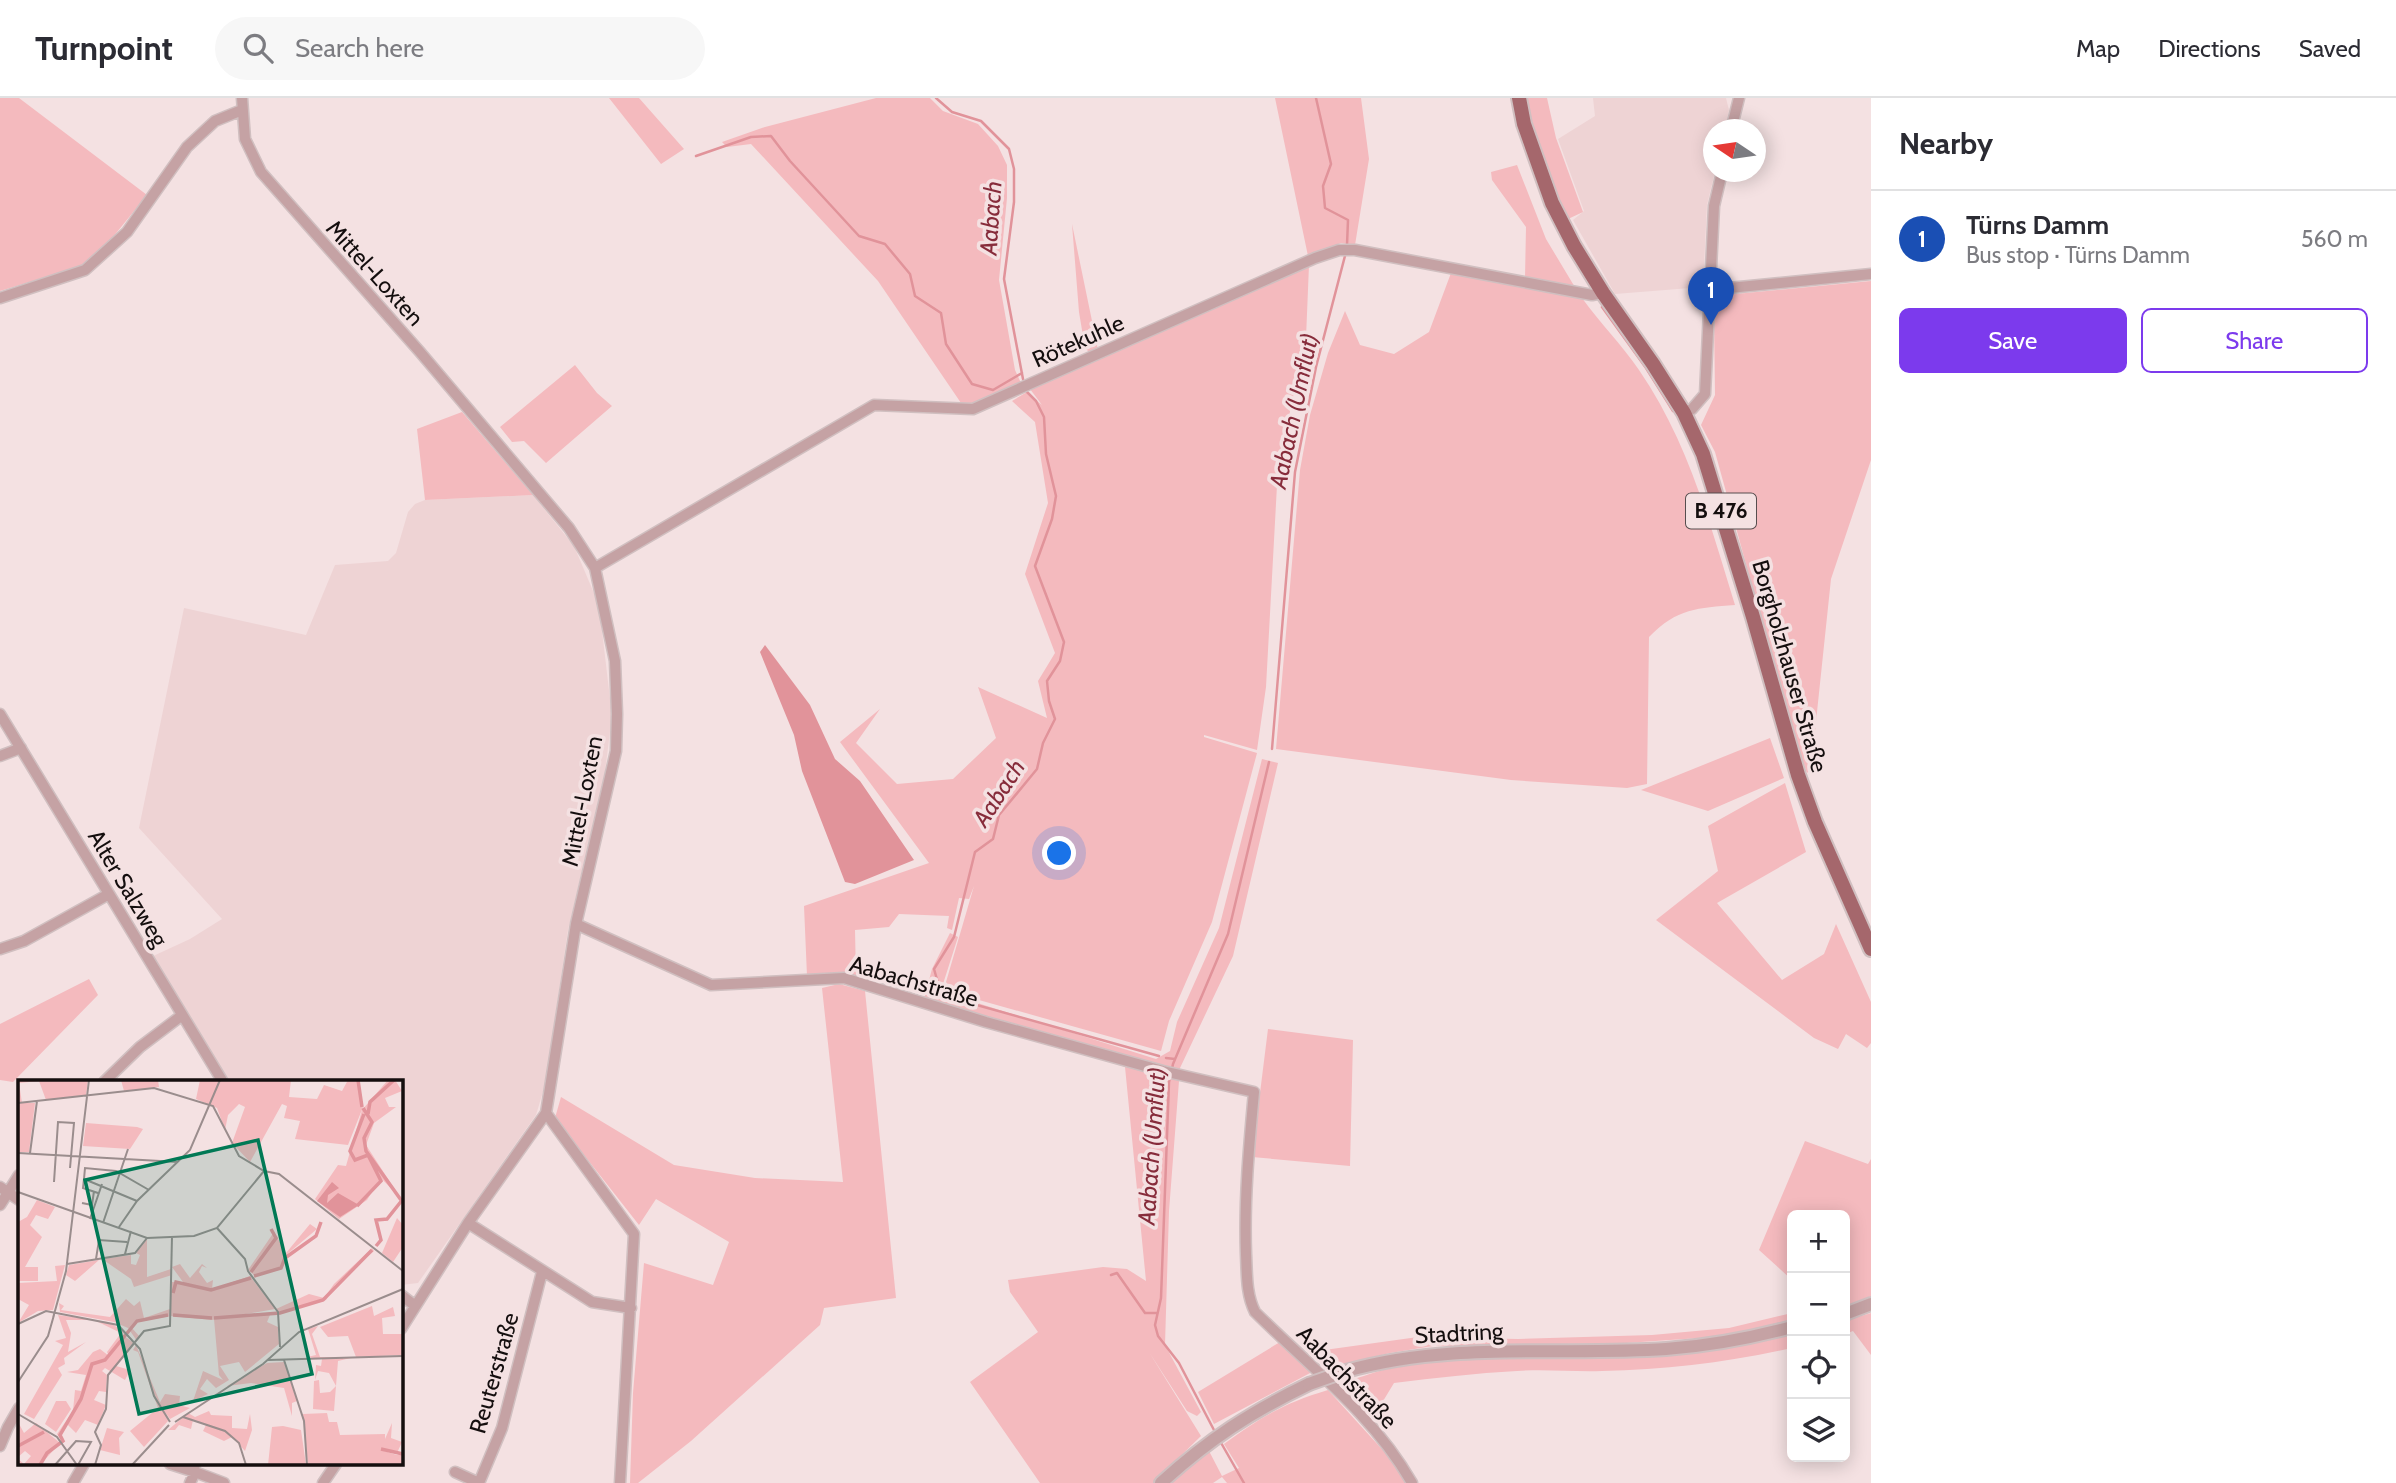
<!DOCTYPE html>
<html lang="en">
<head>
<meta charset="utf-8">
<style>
  body { margin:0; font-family:Cabin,sans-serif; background:#f7f7f7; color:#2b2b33 }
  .controls { position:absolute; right:21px; bottom:21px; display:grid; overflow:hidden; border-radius:10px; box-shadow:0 4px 18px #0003 }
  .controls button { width:63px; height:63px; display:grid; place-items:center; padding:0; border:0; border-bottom:2px solid #e1e1e2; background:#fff; color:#2b2b33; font:35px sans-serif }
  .compass { position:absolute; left:1703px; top:21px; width:63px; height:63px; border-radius:50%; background:#fff; box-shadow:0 4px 18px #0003; rotate:283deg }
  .you { position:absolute; left:1060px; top:756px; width:24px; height:24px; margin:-18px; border:5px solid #fff; border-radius:50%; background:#1a73e8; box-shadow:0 0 0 10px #1a73e833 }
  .badge { display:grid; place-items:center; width:46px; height:46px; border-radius:50%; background:#7c3aed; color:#fff; font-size:23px; font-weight:700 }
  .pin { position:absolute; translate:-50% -58px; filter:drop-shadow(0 2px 4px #0008) }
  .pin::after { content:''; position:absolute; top:37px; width:24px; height:21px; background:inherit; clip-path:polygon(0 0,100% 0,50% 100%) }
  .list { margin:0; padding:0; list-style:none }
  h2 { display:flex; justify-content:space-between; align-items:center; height:91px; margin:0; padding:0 28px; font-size:30px }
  h2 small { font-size:23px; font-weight:400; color:#7c7c81 }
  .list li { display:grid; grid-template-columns:46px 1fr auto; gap:21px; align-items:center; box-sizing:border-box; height:98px; padding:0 28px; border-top:2px solid #e1e1e2 }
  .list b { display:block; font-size:26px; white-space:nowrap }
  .list p { margin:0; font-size:23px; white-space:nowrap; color:#7c7c81 }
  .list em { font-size:23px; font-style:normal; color:#7c7c81 }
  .actions { display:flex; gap:14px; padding:21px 28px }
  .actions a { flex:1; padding:16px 0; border:2px solid #7c3aed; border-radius:10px; text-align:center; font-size:24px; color:#7c3aed }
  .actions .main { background:#7c3aed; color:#fff }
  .icon { flex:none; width:38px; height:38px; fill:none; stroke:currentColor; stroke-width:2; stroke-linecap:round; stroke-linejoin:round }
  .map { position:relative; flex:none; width:1871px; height:1385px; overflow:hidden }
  header { display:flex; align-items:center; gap:42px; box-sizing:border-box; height:98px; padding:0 35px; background:#fff; border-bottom:2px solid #e1e1e2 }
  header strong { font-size:33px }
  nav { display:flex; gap:38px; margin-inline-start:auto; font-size:24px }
  .search { width:490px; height:63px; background:#f7f7f7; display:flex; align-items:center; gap:18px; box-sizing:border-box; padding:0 24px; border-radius:38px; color:#7c7c81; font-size:26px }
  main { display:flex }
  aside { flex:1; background:#fff }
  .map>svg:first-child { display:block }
  .built { fill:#eed3d4 }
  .green { fill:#f4babe }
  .water { fill:#e1939a }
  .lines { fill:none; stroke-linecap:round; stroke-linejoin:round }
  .stream { stroke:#e1939a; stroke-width:2.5 }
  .minor-casing { stroke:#d0bfc0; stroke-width:13 }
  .tertiary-casing { stroke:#d0bfc0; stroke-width:16 }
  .primary-casing { stroke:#d0bfc0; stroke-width:18 }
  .minor { stroke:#c5a2a4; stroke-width:10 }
  .tertiary { stroke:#c5a2a4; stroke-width:12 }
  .primary { stroke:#a5676c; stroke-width:14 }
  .tertiary-bridge-casing { stroke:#d0bfc0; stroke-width:16; stroke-linecap:butt }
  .tertiary-bridge { stroke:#c5a2a4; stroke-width:12 }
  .labels { text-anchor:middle; stroke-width:7; stroke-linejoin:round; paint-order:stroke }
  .shield { fill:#f4e1e2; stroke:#574d4e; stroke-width:2 }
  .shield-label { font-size:21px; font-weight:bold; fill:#140e0e }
  .street-label { font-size:23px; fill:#140e0e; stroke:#f4e1e2 }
  .water-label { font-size:24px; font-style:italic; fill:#872c3b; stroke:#f4e1e2 }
  .inset-river { fill:none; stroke:#e1939a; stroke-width:3.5 }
  .inset-road { fill:none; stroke:#9a8d8d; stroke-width:2 }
  .view { fill:#017955; fill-opacity:0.15; stroke:#017955; stroke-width:3.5 }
  .inset-edge { fill:none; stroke:#140e0e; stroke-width:3.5 }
</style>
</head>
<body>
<header>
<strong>Turnpoint</strong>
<div class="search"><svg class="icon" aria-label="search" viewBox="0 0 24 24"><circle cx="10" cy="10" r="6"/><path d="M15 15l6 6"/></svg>Search here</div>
<nav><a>Map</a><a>Directions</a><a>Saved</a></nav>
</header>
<main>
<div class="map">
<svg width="1871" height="1385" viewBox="0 0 1871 1385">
  <rect width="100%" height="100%" fill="#f4e1e2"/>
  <path class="built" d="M1593,0H1726L1729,12L1725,31L1714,32L1715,74L1707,107L1703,189L1615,196L1573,122L1584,113L1558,41L1595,18Z
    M533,397L574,448L599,507L612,618L605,674L568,832L545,987L536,1017L418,1185L401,1187V984H230L151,859L190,841L222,821L139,730L184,510L306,537L335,467L388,463L396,455L408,414L415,406L425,402Z"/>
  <path class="green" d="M0,0H19L147,97L113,139L81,168L0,193Z
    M609,0H639L684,51L661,66Z
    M876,0H930L943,13L978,26L998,48L1007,67V100L999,182L1015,272L1021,285L975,305H961L878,183L751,46L727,49L722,44L765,29Z
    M1275,0H1361L1369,61L1355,147L1341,145L1308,158Z
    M1525,0H1547L1556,40L1583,114L1568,121L1549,78Z
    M1517,67L1546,141L1576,191L1525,180L1526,129L1492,82L1491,74Z
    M1072,126L1098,252L1089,254L1085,250L1079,214Z
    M1309,167L1306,240L1278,369L1266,589L1257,652L1204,637V639L1257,655L1212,824L1169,923L1161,953L954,895L946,884L974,788L969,801L959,800L952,832L947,830L949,818L899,816L889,829L855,832L856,879L807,878L804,808L929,765L840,644L880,611L856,645L897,686L953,681L996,640L978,589L1047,620L1038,583L1055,555L1025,476L1048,405L1035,324L1012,303L1027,294L1042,307L1030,291Z
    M1451,175L1582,200C1600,225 1622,247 1639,272C1688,343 1710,426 1735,507C1698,510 1677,510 1649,539L1647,686L1627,690L1511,682L1276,651L1300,372L1310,317L1328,255L1345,213L1360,247L1394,256L1429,234Z
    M1871,183V362L1831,481L1811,671L1807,675L1792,632L1715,354L1701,327L1715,297L1714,216L1725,197Z
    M575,267L597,295L612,308L546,365L524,343L512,344L500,329Z
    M462,314L533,397L425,402L417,331Z
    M1770,640L1784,680L1708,713L1641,692Z
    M1262,661L1278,665L1233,858L1180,970L1169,1113L1165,1247L1201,1314L1197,1318L1187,1313L1149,1254L1201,1338L1153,1385H1040L970,1284L1038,1234L1010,1194L1008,1182L1103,1169L1127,1171L1146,1183L1125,969L924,901L932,871L950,835L958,839L943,886L952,897L1156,961L1170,953L1177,924L1219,830Z
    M1785,685L1806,754L1717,805L1782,882L1824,856L1836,826L1871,904V945L1867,950L1846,936L1838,951L1814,940L1656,822L1718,773L1708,728Z
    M89,881L98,897L13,984L0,982V926Z
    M839,886L865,893L896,1200L824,1210L820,1227L691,1343L638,1385H630L633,1295L644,1165L713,1187L729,1144L656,1101L639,1127L555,1020L561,999L674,1067L755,1080L843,1084L822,890Z
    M1268,931L1353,942L1350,1068L1252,1059Z
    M1805,1043L1868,1066L1871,1061V1198L1845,1208V1117H1792V1182L1759,1152Z
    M1792,1215V1223L1714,1239L1626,1245L1433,1248L1390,1255L1326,1270L1310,1254L1418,1239L1518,1241L1652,1237L1729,1230Z
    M1871,1215V1257L1853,1233L1845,1236V1223Z
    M1792,1237V1250C1729,1264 1667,1272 1602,1273C1574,1274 1545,1271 1517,1273C1476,1275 1435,1280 1394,1285L1374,1318L1342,1285C1357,1281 1372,1274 1388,1271C1470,1254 1555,1261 1639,1259C1691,1257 1741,1247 1792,1237Z
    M1280,1244L1312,1274L1214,1326L1198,1294Z
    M1328,1292L1400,1371L1406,1385H1227L1222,1379L1213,1385H1172L1182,1375L1209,1353L1222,1378L1239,1370L1224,1346C1261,1319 1284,1305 1328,1292Z"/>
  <path class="water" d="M765,547L810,607L835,661L860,683L914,762L855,786L845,784L802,673L794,637L760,554Z"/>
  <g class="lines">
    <path class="stream" d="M936,0L952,14L981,23L1009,51L1014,71V104L1004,181L1023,281
      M1316,0L1331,66L1323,88L1325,110L1348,122L1347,147
      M696,58L751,39L771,38L790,63L859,138L885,146L910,176L915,198L941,215L946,246L972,286L993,292L1022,275
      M1602,209L1646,270L1673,313
      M1027,294L1036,303L1044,319L1046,356L1056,398L1052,421L1035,468L1064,544L1060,563L1047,583L1049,603L1055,621L1043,645L1037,671L999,717L993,741L975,754L954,839L934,871L938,885L948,899L1159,958
      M1272,651L1295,374L1316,269L1346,154
      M1166,960L1175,961
      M1111,1177L1117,1175L1145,1215H1156
      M1215,1334L1179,1265L1158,1238L1155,1227L1161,1200L1169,984L1173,966L1228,836L1269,664
      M1220,1343L1244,1385"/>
    <defs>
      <path id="minor" d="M242,0L245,41L261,74L420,254L569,430L595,470L615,563L617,616L616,653L576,826L546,1015L468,1125L401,1231
        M1731,32L1739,0
        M1709,192L1871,176
        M0,200L85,172L127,134L187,49L215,23L242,12
        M1684,315L1692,311L1705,296L1714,108L1722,74
        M595,470L874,307L973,311L1315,160L1339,152H1355L1592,197L1603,195
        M0,616L223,984
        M0,658L21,650
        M576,826L711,887L844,880L986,924L1163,973L1254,994C1249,1048 1244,1102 1246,1156C1247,1176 1246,1196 1255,1214C1310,1269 1373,1316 1412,1385
        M0,851L24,843L109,796
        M104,984L140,949L181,918
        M546,1015L634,1136L620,1385
        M0,1089L19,1102
        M0,1107L19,1077
        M468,1125L592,1204L631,1210
        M401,1197L414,1207
        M0,1348L8,1329L19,1310
        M170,1366L195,1374L190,1385
        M194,1366L195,1374L224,1385
        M455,1374L479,1385
        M73,1385L84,1366
        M323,1385L336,1366
        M479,1385L502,1330L542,1174"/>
      <path id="tertiary" d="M1845,1216L1871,1206
        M1346,1273C1453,1243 1557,1258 1666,1251C1708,1248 1751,1240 1792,1229
        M1161,1385C1209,1341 1251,1314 1309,1286"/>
      <path id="primary" d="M1519,0L1524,26L1552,105L1574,148L1603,195L1653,266L1684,315L1703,356L1753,519L1798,677L1815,724L1871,851"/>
    </defs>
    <use href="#minor" class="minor-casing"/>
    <use href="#tertiary" class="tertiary-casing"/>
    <use href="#primary" class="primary-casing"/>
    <use href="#minor" class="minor"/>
    <use href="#tertiary" class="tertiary"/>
    <use href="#primary" class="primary"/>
    <defs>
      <path id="tertiary-bridge" d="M1309,1286L1346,1273"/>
    </defs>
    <use href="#tertiary-bridge" class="tertiary-bridge-casing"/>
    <use href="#tertiary-bridge" class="tertiary-bridge"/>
  </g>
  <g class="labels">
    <rect class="shield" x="1686" y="395.5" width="70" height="35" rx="5"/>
    <g class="shield-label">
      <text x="1721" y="420">B 476</text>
    </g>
    <g class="street-label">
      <text transform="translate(375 175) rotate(48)" y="8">Mittel-Loxten</text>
      <text transform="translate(1078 243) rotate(-24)" y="8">Rötekuhle</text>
      <text transform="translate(1790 568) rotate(74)" y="8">Borgholzhauser Straße</text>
      <text transform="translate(582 703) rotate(-79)" y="8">Mittel-Loxten</text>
      <text transform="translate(128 790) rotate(59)" y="8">Alter Salzweg</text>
      <text transform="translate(914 883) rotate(16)" y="8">Aabachstraße</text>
      <text transform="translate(1459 1235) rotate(-3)" y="8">Stadtring</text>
      <text transform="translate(494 1275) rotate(-74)" y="8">Reuterstraße</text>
      <text transform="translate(1347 1279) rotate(46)" y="8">Aabachstraße</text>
    </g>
    <g class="water-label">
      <text transform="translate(991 120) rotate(-86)" y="8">Aabach</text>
      <text transform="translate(1294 313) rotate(-78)" y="8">Aabach (Umflut)</text>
      <text transform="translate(999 695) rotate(-57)" y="8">Aabach</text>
      <text transform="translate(1152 1048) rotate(-86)" y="8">Aabach (Umflut)</text>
    </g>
  </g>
  <g transform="translate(18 982)">
    <rect width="385" height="385" fill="#f4e1e2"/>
    <path d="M0,0H70L68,15L28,20L21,1L1,3L4,23H17L11,72H0ZM103,0H140L141,7L106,11ZM182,0H273L271,17L299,19L306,5L324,11L330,0H341L345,27L330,65L277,59L282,41L266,38L269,26L264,24L232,82L214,63L227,27L221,24L210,35L207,50L199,28L178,19ZM370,0H377L384,11L367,18L371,27H378L356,43L348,65L383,119L363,98L349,120L321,139L297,119L320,85L328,86L344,30ZM68,43L119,47L125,49L112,69L65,66ZM19,120L37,127L30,139L18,135L12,145L24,157L7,187H20V201H0V142L9,137ZM379,138L385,145V167L375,182L364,173ZM292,144L299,149L267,176L261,188L236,195L230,190L256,152L268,173ZM129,159V197L153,189L154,195L116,207L113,199L84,179L113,175V184L118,185L122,175L118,173ZM354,168L356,171L317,205L308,220L261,234L258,229L291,214L306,218L316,204ZM81,180L57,201L48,195L51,185ZM162,184L172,198L184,184L189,188L184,186L181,192L189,203L195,200L194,209L232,196L257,229L194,240L153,236L118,242L113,247L122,257L119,261L110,248L96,242L42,232L41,223L46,226L43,230L92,237L108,219L116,226L122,221L126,238L152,229L154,202H165L154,187ZM47,185L35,230L20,231L0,243L11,225L0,219V203L39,201L37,186ZM354,226L356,236L375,227L377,236L364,238L365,254H385V275L338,277L330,256L310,257L302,247ZM231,234L252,235L249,242L260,247L261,264L227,292L221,282L202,286L211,300L198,308L189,299L182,309L190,314L175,321L185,291L205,300L201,295L196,239ZM40,235L90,242L106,251L105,255L117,264L98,286L112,290L107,300L87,288L84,291L89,295L88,312L81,311L76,320L88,325L80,345L67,340L58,353L49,344L42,355L44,362L39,354L55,331L57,310L63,311L68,295L49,292L60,290L75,272L82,269L91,276L89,272L103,253L76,240H48L53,253L50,272L68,262L46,278L47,284L40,288L44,295L16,339L6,334L45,265L37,261L48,258ZM300,246L294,254L302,277H337L320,281L316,331L295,329L296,301L301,300L302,313L312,312L318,306L311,293L300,291L297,300L298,285L303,286L304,279L289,277L298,275L290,249ZM118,265L150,341L126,367L112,351L140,328L120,272L115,270ZM266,282L279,321L274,323V336L266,308L233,303L209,306L249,283ZM147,314L162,316L161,325L172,328L152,339L141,324ZM38,321H48L53,329L38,352L27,344ZM191,331L193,335L214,336V348L229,349L232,334L234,350L227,371L214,357L206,361L185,351L188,345L175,340L173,349L161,345L157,350H150L170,333L177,337ZM309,333L311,342H319L322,355L367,354V359L374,343L373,358L384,362L379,373L363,370L379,375L385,374V385H290L285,334ZM0,342L6,353L18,343L42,363L22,385H0V379L6,384L13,376L7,371L0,377ZM265,346L283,350L288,385H250L254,347ZM89,348L106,352L101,358L102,375L82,370Z" fill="#f4babe"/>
    <path d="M314,102L321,108L310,115L309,123L320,113L341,125L322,137L299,121Z" fill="#e1939a"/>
    <path class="inset-river" d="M340,0L344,27M345,28L354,42L346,58L348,71L383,120M350,34L352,22L376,0M339,126L363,101L350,75L337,80L332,71L346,34M358,166L363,160L358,140L369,139L385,119M233,192L258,158L253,149M236,196L263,188L267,178L298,156L303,142M155,213L158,202L193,210L233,198M155,235L194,238M196,238L262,233L305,220L354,170M0,366L26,352M363,369L385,374M22,385L29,373L45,361L42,355L63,319L74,284L87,280L119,241L150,235"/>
    <path class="inset-road" d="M0,23L136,8L195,26L221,76L246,91L261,94L385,191M0,73L160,82M12,73L19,21M66,99L67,88L98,91L131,110M36,102L40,42L56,43L52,88M0,112L129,158L176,156L199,148L246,91M80,113L65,108L66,99L119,121M64,123L74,125L76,111M72,139L84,104M85,143L110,69M101,147L119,121L172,70L202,0M199,148L227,179L230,191L260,232L262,267M107,174L113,151M78,179L81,160L109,162M49,184L117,173L129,158M35,238L48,191L71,0M0,244L28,231L100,245L122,269L136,316L152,342M250,280L385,276M266,280L286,341L289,385M0,302L30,256L36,235M0,334L39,357L59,385M165,337L207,351L221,363L228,385M157,342L245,284L281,252L385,209M37,385L58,361L73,362L60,385M77,385L83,365L77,352L88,329L90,295L126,251L152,246L154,156M114,385L151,345"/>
    <path class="view" d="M240,60L294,294L121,334L67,100Z"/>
    <rect width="385" height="385" class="inset-edge"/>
  </g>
</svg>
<div class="controls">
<button>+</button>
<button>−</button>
<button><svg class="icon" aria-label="locate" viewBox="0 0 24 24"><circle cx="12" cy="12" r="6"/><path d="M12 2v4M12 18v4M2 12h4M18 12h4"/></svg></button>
<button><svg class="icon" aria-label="layers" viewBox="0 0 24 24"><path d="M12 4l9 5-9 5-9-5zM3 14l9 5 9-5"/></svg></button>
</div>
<svg class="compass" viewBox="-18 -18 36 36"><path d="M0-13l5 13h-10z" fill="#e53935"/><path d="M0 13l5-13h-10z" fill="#7c7c81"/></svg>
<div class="you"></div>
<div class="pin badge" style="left:1711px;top:227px;background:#1a4fb4">1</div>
</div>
<aside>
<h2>Nearby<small></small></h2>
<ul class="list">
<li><span class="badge" style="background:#1a4fb4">1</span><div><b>Türns Damm</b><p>Bus stop · Türns Damm</p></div><em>560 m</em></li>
</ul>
<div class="actions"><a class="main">Save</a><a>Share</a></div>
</aside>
</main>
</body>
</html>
